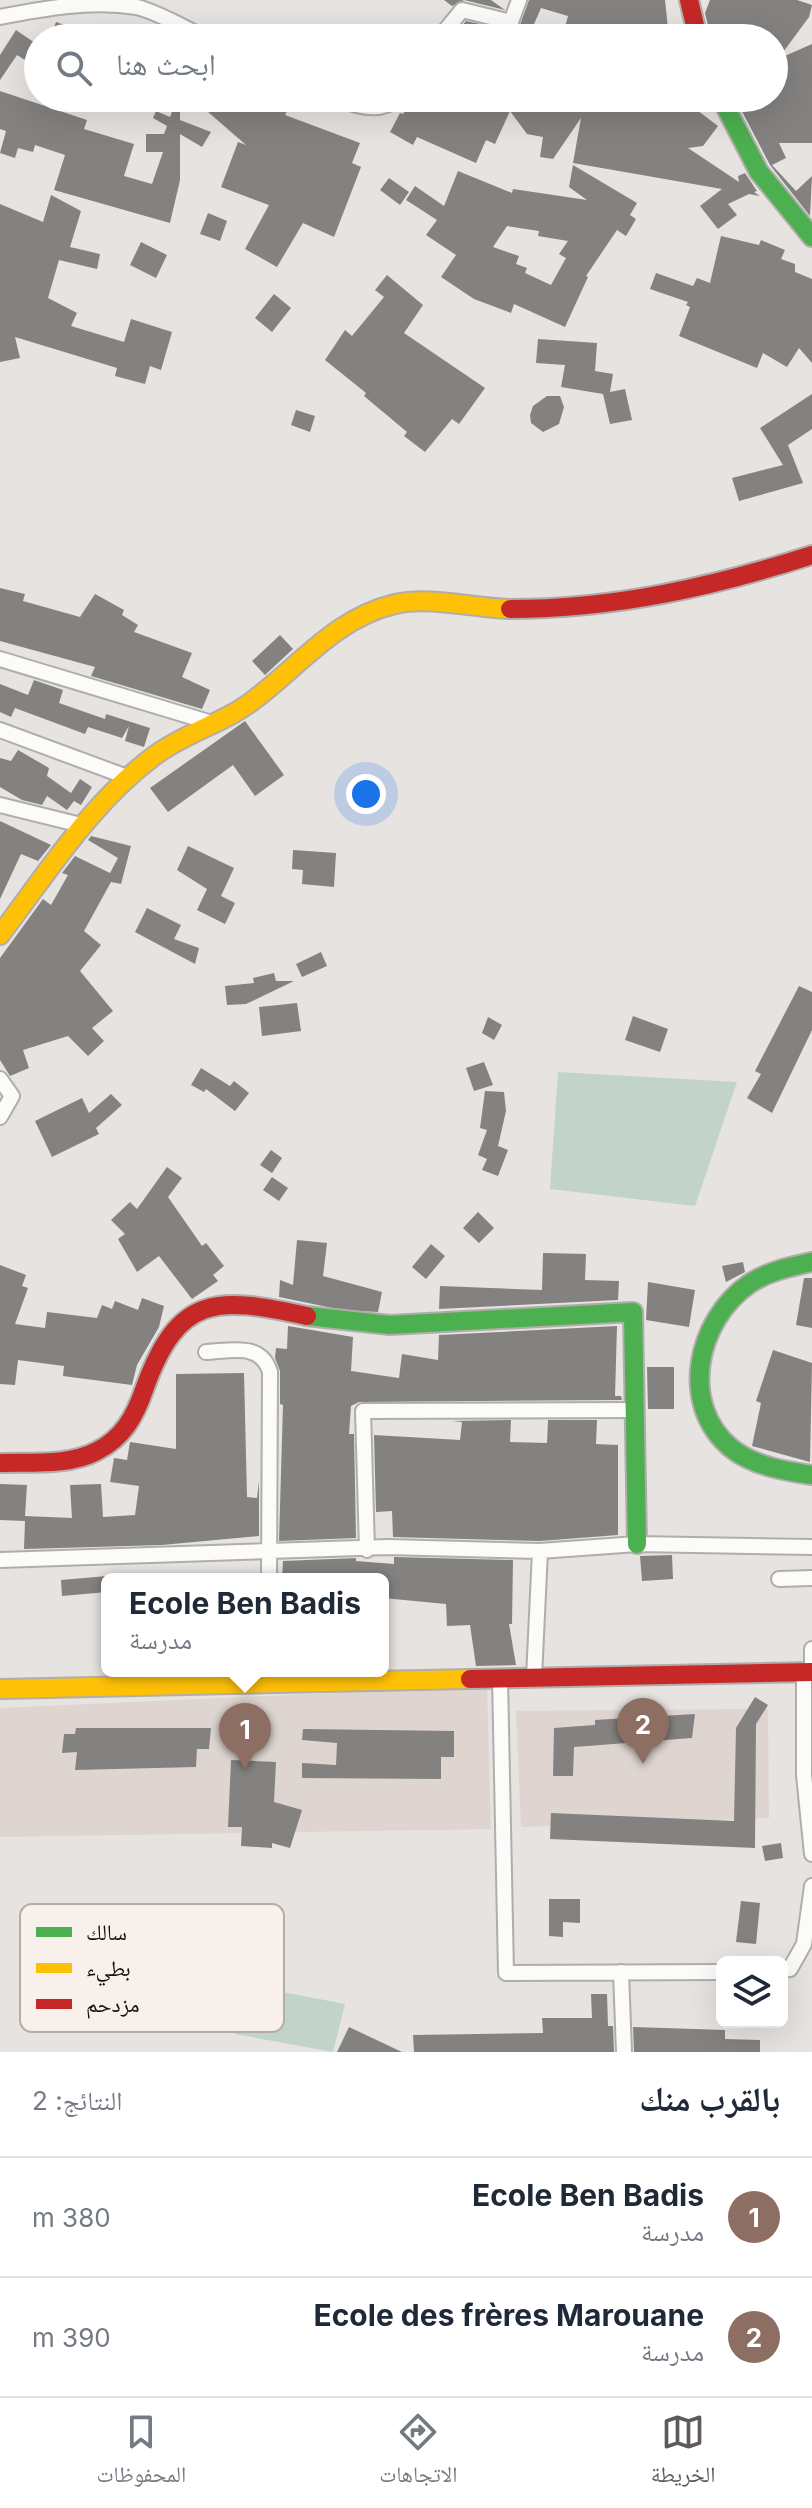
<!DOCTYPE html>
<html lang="ar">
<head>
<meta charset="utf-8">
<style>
  body { margin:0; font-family:Inter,"Noto Naskh Arabic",sans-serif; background:#f2f2f3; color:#1f2937; direction:rtl }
  .controls { position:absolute; right:24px; bottom:24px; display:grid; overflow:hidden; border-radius:12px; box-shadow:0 8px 32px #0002 }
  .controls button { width:72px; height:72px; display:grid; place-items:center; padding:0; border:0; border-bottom:2px solid #e0e1e3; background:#fff; color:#1f2937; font:40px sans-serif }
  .you { position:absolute; left:366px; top:794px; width:28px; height:28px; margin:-20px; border:6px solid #fff; border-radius:50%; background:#1a73e8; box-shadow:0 0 0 12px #1a73e833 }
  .badge { display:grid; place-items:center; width:52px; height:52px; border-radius:50%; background:#5d5a59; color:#fff; font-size:26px; font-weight:700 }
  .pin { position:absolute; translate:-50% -66px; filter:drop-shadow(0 2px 4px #0008) }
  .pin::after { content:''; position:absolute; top:42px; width:28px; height:24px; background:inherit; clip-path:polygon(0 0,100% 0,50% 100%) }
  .popup { position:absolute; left:101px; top:1573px; width:288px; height:104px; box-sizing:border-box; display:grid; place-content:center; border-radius:12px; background:#fff; filter:drop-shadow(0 2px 6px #0005); font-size:26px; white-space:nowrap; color:#747a83 }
  .popup b { font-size:30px; color:#1f2937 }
  .popup::after { content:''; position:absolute; left:50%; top:100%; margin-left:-16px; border:16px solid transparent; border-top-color:#fff }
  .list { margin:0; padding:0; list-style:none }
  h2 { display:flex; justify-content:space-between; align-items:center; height:104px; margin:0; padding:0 32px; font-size:34px }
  h2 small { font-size:26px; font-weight:400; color:#747a83 }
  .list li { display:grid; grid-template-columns:52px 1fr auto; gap:24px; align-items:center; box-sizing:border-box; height:120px; padding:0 32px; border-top:2px solid #e0e1e3 }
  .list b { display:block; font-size:30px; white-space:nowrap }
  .list p { margin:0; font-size:26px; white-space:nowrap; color:#747a83 }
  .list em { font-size:26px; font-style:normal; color:#747a83 }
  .icon { flex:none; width:44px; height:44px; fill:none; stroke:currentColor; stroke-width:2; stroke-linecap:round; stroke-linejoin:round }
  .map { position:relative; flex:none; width:812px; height:2052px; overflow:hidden; direction:ltr }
  .search { position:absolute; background:#fff; box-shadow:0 8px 32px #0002; left:24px; right:24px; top:24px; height:88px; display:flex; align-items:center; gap:20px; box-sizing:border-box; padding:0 28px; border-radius:44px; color:#747a83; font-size:30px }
  .sheet { height:344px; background:#fff }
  nav { display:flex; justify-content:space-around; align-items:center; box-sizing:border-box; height:112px; border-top:2px solid #e0e1e3; background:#fff; font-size:22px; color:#747a83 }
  nav a { display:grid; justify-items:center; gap:4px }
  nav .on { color:#5d5a59 }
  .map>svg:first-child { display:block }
  .built { fill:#ded5d0 }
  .garden { fill:#c2d3c9 }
  .building { fill:#848281; fill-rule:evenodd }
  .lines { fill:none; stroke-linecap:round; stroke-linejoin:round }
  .street-casing { stroke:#b0adab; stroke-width:18 }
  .fast-casing { stroke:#b0adab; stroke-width:22 }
  .slow-casing { stroke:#b0adab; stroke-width:22 }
  .jam-casing { stroke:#b0adab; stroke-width:22 }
  .street { stroke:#fbfbfa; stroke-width:14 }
  .fast { stroke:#4caf50; stroke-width:18 }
  .slow { stroke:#ffc107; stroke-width:18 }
  .jam { stroke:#c62828; stroke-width:18 }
  .key { fill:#f7f0eb; stroke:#b3ada9; stroke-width:2 }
  .key-label { font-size:22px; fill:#131110 }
</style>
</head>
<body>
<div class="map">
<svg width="812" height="2052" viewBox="0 0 812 2052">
  <rect width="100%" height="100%" fill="#e6e3e1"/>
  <path class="built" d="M487,1686L491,1829L0,1837V1708Z
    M768,1709L769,1818L521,1827L516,1711Z"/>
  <path class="garden" d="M558,1072L737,1082L695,1206L550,1189Z
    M246,1985L345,2004L333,2052L235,2034Z"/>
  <path class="building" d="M444,0H491L505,10L464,0L452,6Z
    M529,0H665L669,38H562L568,16L541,8L528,38H452L466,21L514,31L520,25Z
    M710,0H797L812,5L809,17L778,59L812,44V143H779L786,158L772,165L796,191L812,176L810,216L770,165L735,98H774V38H711L705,13Z
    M56,22L96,36V38H50Z
    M16,30L38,45V68L17,55L0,80V55Z
    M0,91L87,120L84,129L134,144L124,176L152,184L163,152H146V134H164L167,126L153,118L156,111L170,117L177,98H180V120L211,132L202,147L180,134V180L170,223L54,190L65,155L35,145L33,152L18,148L15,158L0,153L6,131L0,129Z
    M192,98H294L285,115L360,143L352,163L361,167L334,237L303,223L277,267L245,249L269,205L221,187L238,142L246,145Z
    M414,98H645L652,104L661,98L670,105L675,98H681L718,126L703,146L688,148L739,182L738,176L745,173L757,191L754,192L760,196L749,194L728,204L737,215L718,229L700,206L722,189L573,163L581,118L553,159L540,157L543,137L527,134L510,111L495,144L486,140L476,163L417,137L413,145L390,132L400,113L403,114Z
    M573,165L637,203L630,215L636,219L626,236L617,230L586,276L588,277L565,327L514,304L511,313L474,299L441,277L456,255L426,235L437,220L406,200L415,186L444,206L458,171L512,193L513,189L587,200L569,187ZM507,226L539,231L538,236L568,241L559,254L566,258L551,285L525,273L527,268L516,264L519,256L493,247Z
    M389,178L409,192L400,205L380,190Z
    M51,195L81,211L70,247L100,254L97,269L59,260L48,298L77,313L71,326L124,342L131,319L172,332L161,370L150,366L145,384L115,376L117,368L15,337L20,358L0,362V204L43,222Z
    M208,213L227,221L220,241L200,234Z
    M721,236L759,245L761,240L785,250L781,259L795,264V272L812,279V363L799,348L787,367L763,353L757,368L679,336L690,307L686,305L688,302L650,289L656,273L693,286L697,278L710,283Z
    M141,242L167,255L156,278L130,265Z
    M387,275L423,305L404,333L485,388L459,424L452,419L425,452L404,436L407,432L364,396L366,393L325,360L345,330L352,336L384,297L375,290Z
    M274,294L291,308L272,332L255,318Z
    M538,339L597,343L595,371L613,374L610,392L625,389L632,420L610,424L603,394L561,387L565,365L536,363Z
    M812,394V429L788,445L803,483L739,501L732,478L783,465L760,428Z
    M547,396H560L564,407L559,424L543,432L531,423L530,415L533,406Z
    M296,410L315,416L310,432L291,425Z
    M0,588L25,594L23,601L80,617L95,594L124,610L122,615L138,625L134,632L192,653L182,677L210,690L202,709L91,676L95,667L0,641Z
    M280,635L293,649L265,675L252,661Z
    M34,680L63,690L59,703L105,719L106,714L150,728L144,747L125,741L129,726L122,738L88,727L85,734L15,708L11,717L0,712V684L28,695Z
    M245,721L284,775L255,796L233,765L168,812L150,788Z
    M18,750L49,768L47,776L71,793L80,779L92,787L81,805L74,801L67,810L47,796L42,805L22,800L0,787V758L11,761Z
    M0,821L51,845L38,861L21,854L0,899Z
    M91,836L131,846L121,884L111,882L84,931L101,945L80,971L113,1011L92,1028L104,1041L88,1056L68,1036L23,1050L29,1068L10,1076L0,1060V958L43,899L51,905L68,875L62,873L75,856L110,873L118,858L88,840Z
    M188,846L234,868L221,896L235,903L225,924L197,910L207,889L177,870Z
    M293,850L336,853L334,887L302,884L303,870L292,869Z
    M147,908L181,925L174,939L199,948L195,964L135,932Z
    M321,952L327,966L302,977L296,964Z
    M274,973L276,981H294L246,1004L227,1005L225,986L254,983L253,978Z
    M799,986L812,992V1030L772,1113L747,1098L761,1074L755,1071Z
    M297,1003L301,1031L262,1036L259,1007Z
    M633,1016L668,1029L660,1052L625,1040Z
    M488,1017L502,1025L494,1040L482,1033Z
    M484,1062L493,1085L474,1091L466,1068Z
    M201,1068L230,1086L234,1081L249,1093L235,1111L206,1089L204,1092L191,1085Z
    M485,1091L504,1092L506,1111L498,1146L508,1150L498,1176L482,1170L487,1159L478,1155L487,1130L480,1128Z
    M111,1094L122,1105L96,1128L99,1134L52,1157L35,1121L82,1098L89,1113Z
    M271,1150L282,1158L272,1173L260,1165Z
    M167,1167L182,1178L168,1197L202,1246L206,1243L224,1266L213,1275L218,1281L192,1299L159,1256L137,1272L118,1239L125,1234L111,1220L130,1202L137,1209Z
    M272,1177L288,1188L279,1201L263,1190Z
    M478,1212L494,1228L479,1243L463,1228Z
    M297,1240L327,1243L323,1276L382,1292L378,1312L342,1310L279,1297L280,1280L293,1285Z
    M431,1244L445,1256L426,1279L412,1267Z
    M543,1253L586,1254L585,1280L619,1281L618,1300L439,1309L440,1286L542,1290Z
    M743,1262L745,1272L726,1282L722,1266Z
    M0,1265L26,1275L22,1286L28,1288L15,1324L45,1328L47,1312L97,1318L102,1305L112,1309L115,1301L138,1310L142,1298L164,1306L159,1327L137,1365L132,1385L63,1376L64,1366L18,1360L15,1385L0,1384Z
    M804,1278H812V1328L796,1325Z
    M648,1282L695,1290L689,1327L646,1320Z
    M288,1326L353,1337L351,1371L399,1378L402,1354L438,1360L439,1335L617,1326L615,1396H621L622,1400L359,1402L351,1406L349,1434H354L356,1538L279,1541L283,1405L280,1404V1371L275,1358L276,1348L287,1349Z
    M773,1350L812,1363L810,1462L752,1446L761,1403L756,1401Z
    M647,1367H674V1409H648Z
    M244,1373L247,1497L257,1498L259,1481V1536L162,1545L24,1549L25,1521L0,1520V1484L27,1485L25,1516L72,1518L70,1485L101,1484L103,1517L135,1515L139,1486L110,1482L114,1458L127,1460L130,1442L176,1449V1374Z
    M511,1420L510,1442L547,1443L548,1420H597L596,1444L618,1445V1535L540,1541L393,1537L392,1511L376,1512L374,1435L460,1440L462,1422L452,1421Z
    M672,1555L673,1579L642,1581L640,1556Z
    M394,1557L513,1560L512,1624H509L516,1665L476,1666L470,1625L447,1626L446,1604L383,1598V1579H282L283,1561L356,1558V1561L394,1564Z
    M107,1576V1592L62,1596L61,1580Z
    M755,1697L768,1705L756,1724L755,1848L550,1839L551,1813L734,1821L736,1728Z
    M695,1714L692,1738L574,1747L573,1776H553L554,1728L595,1725V1720Z
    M76,1728H211L209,1749H197L196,1767L75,1770L77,1752L62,1753L64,1734H75Z
    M303,1729L454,1731V1757H441V1779L302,1778V1763L336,1765L337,1743L302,1740Z
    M231,1760L276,1762L274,1802L302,1810L290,1848L272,1843V1848L241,1846L242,1827H228Z
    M781,1843L783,1858L765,1861L762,1846Z
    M549,1899H580V1923L563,1922V1937L549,1936Z
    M741,1901L760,1903L756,1944L736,1942Z
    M591,1994H607L608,2026H613L614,2052H414L413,2035L543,2033L542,2018H592Z
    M349,2027L402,2052H337Z
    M633,2027L725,2030V2039L760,2040V2052H634Z"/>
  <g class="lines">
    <defs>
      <path id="street" d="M0,17C46,8 90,0 137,7C160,13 184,28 206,38
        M439,38L462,10L511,22L519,0
        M338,98C357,107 381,113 398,98
        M0,659L212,723
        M0,730L127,777
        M0,805L85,826
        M0,1079L12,1096L0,1117
        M206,1352C231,1351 261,1342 270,1372L269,1579
        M367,1550L363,1411L633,1410
        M0,1560L388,1547L540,1551L637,1544L812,1547
        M779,1579L812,1578
        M804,1672V1775L812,1854
        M812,1672V1649
        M500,1678L506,1973L722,1972
        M534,1678L540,1551
        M782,1970L790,1969L804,1944L812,1886
        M621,1972L624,2052"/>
      <path id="fast" d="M721,98L759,172L812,237
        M812,1262C789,1267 769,1271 749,1284C696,1321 679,1405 731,1448C753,1466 785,1471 812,1475
        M307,1316L390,1325L633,1312L637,1544"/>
      <path id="slow" d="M0,935C48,872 90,804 154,756C186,732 225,723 255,699C301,664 336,618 395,604C431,596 472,608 510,609
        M0,1689L470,1679"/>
      <path id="jam" d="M689,0L698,38
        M510,609C615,609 712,587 812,555
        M0,1463C31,1462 69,1466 97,1451C123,1438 135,1416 144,1390C178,1294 216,1296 307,1316
        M470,1679L812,1672"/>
    </defs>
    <use href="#street" class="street-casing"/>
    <use href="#fast" class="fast-casing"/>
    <use href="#slow" class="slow-casing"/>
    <use href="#jam" class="jam-casing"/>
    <use href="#street" class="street"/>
    <use href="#fast" class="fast"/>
    <use href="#slow" class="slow"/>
    <use href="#jam" class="jam"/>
  </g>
  <rect x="20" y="1904" width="264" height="128" rx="12" class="key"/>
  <rect x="36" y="1927" width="36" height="10" fill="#4caf50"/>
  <rect x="36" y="1963" width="36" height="10" fill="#ffc107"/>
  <rect x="36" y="1999" width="36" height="10" fill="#c62828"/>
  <g class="key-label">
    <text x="86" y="1940">سالك</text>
    <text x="86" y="1976">بطيء</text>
    <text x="86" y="2012">مزدحم</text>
  </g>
</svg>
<div class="controls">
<button><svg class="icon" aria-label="layers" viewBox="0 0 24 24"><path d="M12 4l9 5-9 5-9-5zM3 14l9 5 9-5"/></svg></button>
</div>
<div class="you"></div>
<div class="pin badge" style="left:245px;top:1769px;background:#8d6e63">1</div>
<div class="popup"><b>Ecole Ben Badis</b>مدرسة</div>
<div class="pin badge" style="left:643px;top:1764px;background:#8d6e63">2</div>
<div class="search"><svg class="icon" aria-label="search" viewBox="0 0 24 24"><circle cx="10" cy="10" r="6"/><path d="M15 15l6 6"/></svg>ابحث هنا</div>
</div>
<section class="sheet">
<h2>بالقرب منك<small>النتائج: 2</small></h2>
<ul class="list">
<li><span class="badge" style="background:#8d6e63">1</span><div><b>Ecole Ben Badis</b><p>مدرسة</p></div><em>380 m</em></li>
<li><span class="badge" style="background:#8d6e63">2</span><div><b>Ecole des frères Marouane</b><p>مدرسة</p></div><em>390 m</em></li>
</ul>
</section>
<nav>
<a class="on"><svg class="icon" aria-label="map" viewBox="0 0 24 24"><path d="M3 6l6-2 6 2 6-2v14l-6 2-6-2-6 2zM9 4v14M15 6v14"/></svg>الخريطة</a>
<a><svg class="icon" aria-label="directions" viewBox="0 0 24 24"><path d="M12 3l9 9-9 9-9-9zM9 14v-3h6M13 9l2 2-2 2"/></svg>الاتجاهات</a>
<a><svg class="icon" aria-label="saved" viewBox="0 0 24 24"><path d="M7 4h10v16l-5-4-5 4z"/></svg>المحفوظات</a>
</nav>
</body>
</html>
